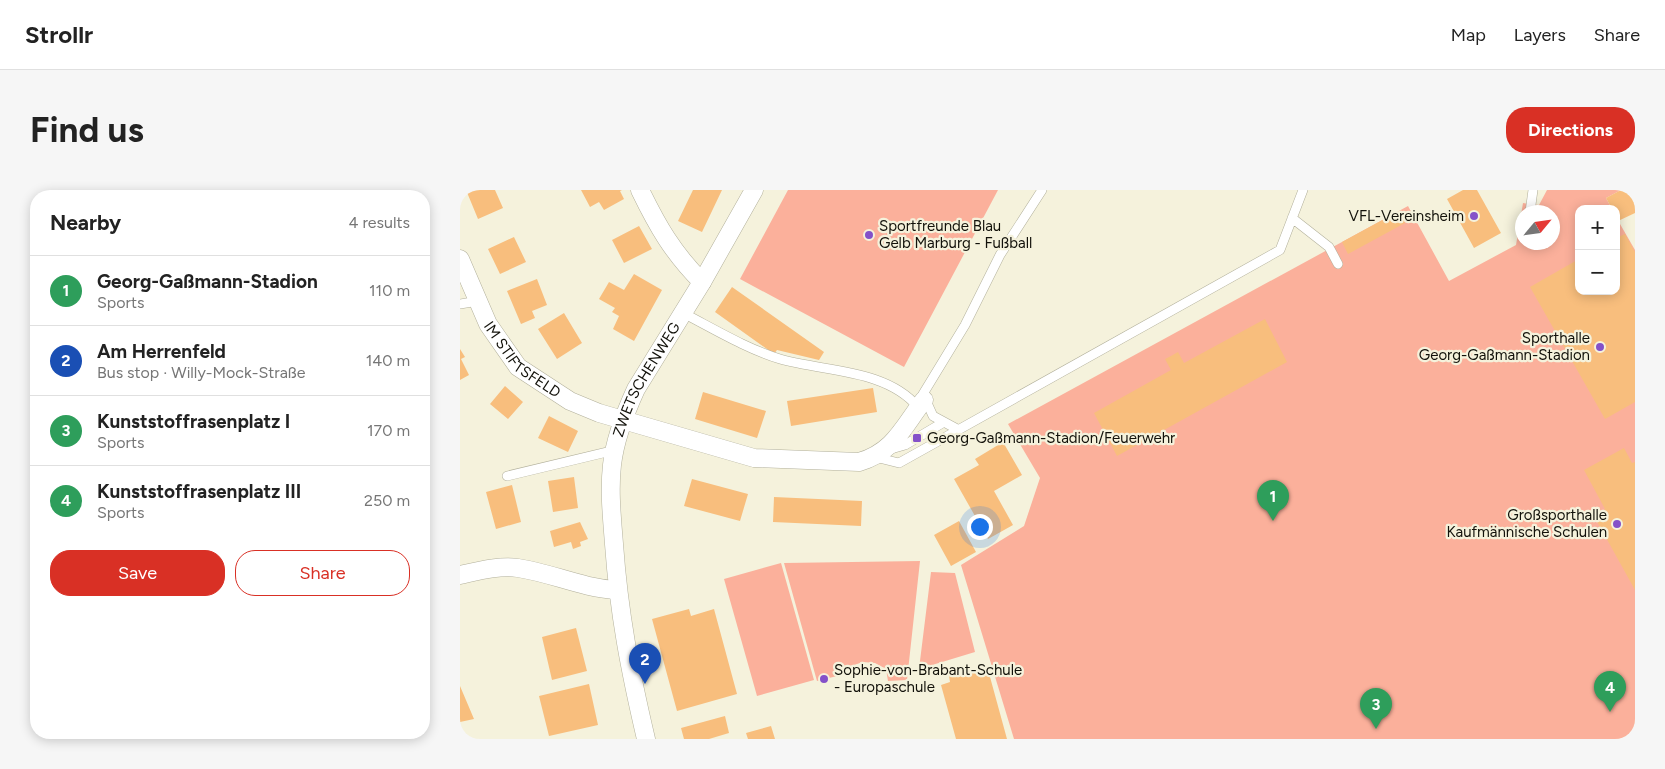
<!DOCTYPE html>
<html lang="en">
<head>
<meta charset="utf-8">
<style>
  body { margin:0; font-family:Figtree,sans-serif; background:#f6f6f6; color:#222 }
  .controls { position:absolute; right:15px; top:15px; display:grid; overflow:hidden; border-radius:10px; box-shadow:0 2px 12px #0003 }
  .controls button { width:45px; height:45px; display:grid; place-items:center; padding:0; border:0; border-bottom:1px solid #e0e0e0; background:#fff; color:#222; font:25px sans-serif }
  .compass { position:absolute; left:1055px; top:15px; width:45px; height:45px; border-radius:50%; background:#fff; box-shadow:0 2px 12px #0003; rotate:61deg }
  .you { position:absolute; left:519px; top:336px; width:18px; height:18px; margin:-12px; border:4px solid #fff; border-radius:50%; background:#1a73e8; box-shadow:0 0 0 8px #1a73e833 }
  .badge { display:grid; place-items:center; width:32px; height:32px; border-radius:50%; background:#d93025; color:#fff; font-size:16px; font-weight:700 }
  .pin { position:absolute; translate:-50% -41px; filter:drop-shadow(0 1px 2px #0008) }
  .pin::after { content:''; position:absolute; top:26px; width:18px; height:15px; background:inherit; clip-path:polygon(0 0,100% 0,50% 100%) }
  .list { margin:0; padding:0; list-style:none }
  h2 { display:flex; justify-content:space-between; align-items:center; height:65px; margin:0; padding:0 20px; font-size:21px }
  h2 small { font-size:16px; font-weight:400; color:#767676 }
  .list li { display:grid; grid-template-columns:32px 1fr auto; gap:15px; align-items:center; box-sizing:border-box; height:70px; padding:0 20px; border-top:1px solid #e0e0e0 }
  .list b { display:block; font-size:19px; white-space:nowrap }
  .list p { margin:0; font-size:16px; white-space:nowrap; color:#767676 }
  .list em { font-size:16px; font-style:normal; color:#767676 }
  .actions { display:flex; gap:10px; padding:15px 20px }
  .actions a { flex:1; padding:11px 0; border:1px solid #d93025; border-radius:20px; text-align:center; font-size:18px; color:#d93025 }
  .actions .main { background:#d93025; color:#fff }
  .map { position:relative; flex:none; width:1175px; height:549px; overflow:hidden; border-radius:20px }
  header { display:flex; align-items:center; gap:30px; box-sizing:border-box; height:70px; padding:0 25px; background:#fff; border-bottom:1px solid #e0e0e0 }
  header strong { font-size:24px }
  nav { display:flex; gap:28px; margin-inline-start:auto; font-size:18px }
  .intro { display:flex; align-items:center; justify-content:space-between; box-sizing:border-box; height:120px; padding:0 30px }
  h1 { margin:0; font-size:35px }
  .button { padding:12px 22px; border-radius:20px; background:#d93025; color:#fff; font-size:18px; font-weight:700 }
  main { display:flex; gap:30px; padding:0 30px }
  aside { flex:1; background:#fff; border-radius:20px; box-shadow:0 2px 12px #0003 }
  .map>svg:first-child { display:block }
  .green { fill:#fbb09b; fill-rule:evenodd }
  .building { fill:#f8be7d }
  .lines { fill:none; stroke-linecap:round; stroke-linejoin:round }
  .lane-casing { stroke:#b2b09b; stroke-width:10 }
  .street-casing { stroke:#b2b09b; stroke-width:19 }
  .lane { stroke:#fff; stroke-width:9 }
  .street { stroke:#fff; stroke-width:18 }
  .poi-dot { fill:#8451c9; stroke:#f5f2dc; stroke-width:2 }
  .labels { text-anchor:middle; stroke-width:4.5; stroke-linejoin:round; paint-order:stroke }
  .poi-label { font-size:15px; fill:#12110a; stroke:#f5f2dc; text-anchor:end }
  .street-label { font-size:15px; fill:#12110a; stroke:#f5f2dc }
</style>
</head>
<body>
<header>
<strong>Strollr</strong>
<nav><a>Map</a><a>Layers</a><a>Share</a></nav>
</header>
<div class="intro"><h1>Find us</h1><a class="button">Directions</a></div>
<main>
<aside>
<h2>Nearby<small>4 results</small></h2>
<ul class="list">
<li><span class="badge" style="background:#2e9e5b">1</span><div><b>Georg-Gaßmann-Stadion</b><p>Sports</p></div><em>110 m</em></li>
<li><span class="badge" style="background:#1a4fb4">2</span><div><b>Am Herrenfeld</b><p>Bus stop · Willy-Mock-Straße</p></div><em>140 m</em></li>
<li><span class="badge" style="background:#2e9e5b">3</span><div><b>Kunststoffrasenplatz I</b><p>Sports</p></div><em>170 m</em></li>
<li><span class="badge" style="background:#2e9e5b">4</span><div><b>Kunststoffrasenplatz III</b><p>Sports</p></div><em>250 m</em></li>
</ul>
<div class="actions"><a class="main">Save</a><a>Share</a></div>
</aside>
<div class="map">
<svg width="1175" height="549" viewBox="0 0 1175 549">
  <rect width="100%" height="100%" fill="#f5f2dc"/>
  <path class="green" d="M328,0H538L444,177L280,89Z
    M1087,0H1161L1146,8L1152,19H1119V101H1156V27L1175,60V549H554L501,375L564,336L580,288L548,234L948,16L989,91L1056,55L1063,13L1079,15ZM1062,22H1092V52H1062Z
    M460,371L447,490L428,491L426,479L415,473L403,472L388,477L377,486L357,491L324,373Z
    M321,373L354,490L297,506L264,389Z
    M471,382L495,383L515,462L459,479Z"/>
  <path class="building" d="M6,0H35L43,18L18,29Z
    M121,0H162L160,1L164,9L144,20L139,12L130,17Z
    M233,0H262L242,42L218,31Z
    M1003,0H1017L1041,43L1014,58L987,9Z
    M1161,0H1172L1175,6V23L1158,31L1156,19H1152L1146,8Z
    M939,21L945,33L888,64L882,52Z
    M179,36L192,59L164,73L152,50Z
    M1165,44L1175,62V212L1145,229L1070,97L1119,69V101H1156V48Z
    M54,47L66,72L40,84L28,59Z
    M174,84L202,100L174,151L153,139L159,126L152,122L155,118L139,109L149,92L164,100Z
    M77,89L87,115L72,121L75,128L61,134L47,101Z
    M272,97L364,162L359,170L317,160L314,164L255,122Z
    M104,123L122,153L97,169L78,139Z
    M805,129L827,172L657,266L634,223L711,180L705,169L711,166L718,162L724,173Z
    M0,159L5,167L1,169L9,185L0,190Z
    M45,196L63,212L48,229L30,214Z
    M413,198L417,222L331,236L327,211Z
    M243,202L306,221L297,248L235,229Z
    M89,226L118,241L108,262L78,248Z
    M543,252L562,285L534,301L553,335L528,349L494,289L519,275L515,269Z
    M1164,258L1172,273L1175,272V400L1134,326L1145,319L1124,280Z
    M114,287L118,318L93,322L88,291Z
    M232,289L288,304L280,331L224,316Z
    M52,295L61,332L36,339L26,302Z
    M314,307L402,311L401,336L313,332Z
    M499,331L516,362L491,376L474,345Z
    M120,332L128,349L120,352L121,356L113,359L111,352L94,357L90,341Z
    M229,419L231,426L254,419L277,504L217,521L192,429Z
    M116,438L127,481L92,490L82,447Z
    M527,476L547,549H496L481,495L490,492L489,486Z
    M129,494L138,535L89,546L79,506Z
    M0,496L14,529L0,532Z
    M265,526L269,543L249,549H224L221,538Z
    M311,536L315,549H288L286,543Z"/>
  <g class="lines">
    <defs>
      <path id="lane" d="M1070,22L1073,0
        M832,28L869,57L878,74
        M0,114L18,111
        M223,123C254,139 287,159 320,169C366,182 426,179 458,217
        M497,239L473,226L463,204L505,135L540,65L582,0
        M431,259L445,255L484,232
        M415,267L439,273L820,60L843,0
        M47,286L155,260"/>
      <g id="street">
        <path d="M180,0C198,37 213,63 242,92"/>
        <path id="s1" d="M0,69L28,134L58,177L110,211L139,223L294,268L399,272C434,262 443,237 464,210"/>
        <path d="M0,385C18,381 40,375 58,378C92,383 121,398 157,400"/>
        <path id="s2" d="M186,549C170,481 159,424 154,354C152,328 149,301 152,275C155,248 165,223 176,199L242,92L294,0"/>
      </g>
    </defs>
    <use href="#lane" class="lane-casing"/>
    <use href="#street" class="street-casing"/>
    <use href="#lane" class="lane"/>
    <use href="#street" class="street"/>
  </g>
  <g class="poi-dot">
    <circle cx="1014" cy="26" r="5"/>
    <circle cx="409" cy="45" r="5"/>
    <circle cx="1140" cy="157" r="5"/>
    <rect x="452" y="243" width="10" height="10" rx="2.5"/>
    <circle cx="1157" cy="334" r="5"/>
    <circle cx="364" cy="489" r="5"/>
  </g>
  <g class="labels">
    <g class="poi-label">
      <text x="1004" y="31">VFL-Vereinsheim</text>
      <text x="419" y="41" text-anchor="start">Sportfreunde Blau<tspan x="419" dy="17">Gelb Marburg - Fußball</tspan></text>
      <text x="1130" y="153">Sporthalle<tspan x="1130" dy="17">Georg-Gaßmann-Stadion</tspan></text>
      <text x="467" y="253" text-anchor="start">Georg-Gaßmann-Stadion/Feuerwehr</text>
      <text x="1147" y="330">Großsporthalle<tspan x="1147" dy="17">Kaufmännische Schulen</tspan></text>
      <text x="374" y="485" text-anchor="start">Sophie-von-Brabant-Schule<tspan x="374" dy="17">- Europaschule</tspan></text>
    </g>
    <g class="street-label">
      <text dy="5" stroke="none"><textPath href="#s1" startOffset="121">IM STIFTSFELD</textPath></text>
      <text dy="5" stroke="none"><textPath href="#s2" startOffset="370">ZWETSCHENWEG</textPath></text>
    </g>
  </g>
</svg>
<div class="controls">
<button>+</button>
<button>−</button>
</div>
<svg class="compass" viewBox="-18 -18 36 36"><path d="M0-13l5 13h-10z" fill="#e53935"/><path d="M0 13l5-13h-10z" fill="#767676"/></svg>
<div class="you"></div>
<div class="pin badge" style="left:813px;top:331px;background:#2e9e5b">1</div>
<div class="pin badge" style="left:185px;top:494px;background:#1a4fb4">2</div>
<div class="pin badge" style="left:916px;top:539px;background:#2e9e5b">3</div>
<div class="pin badge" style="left:1150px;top:522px;background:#2e9e5b">4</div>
</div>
</main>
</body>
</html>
